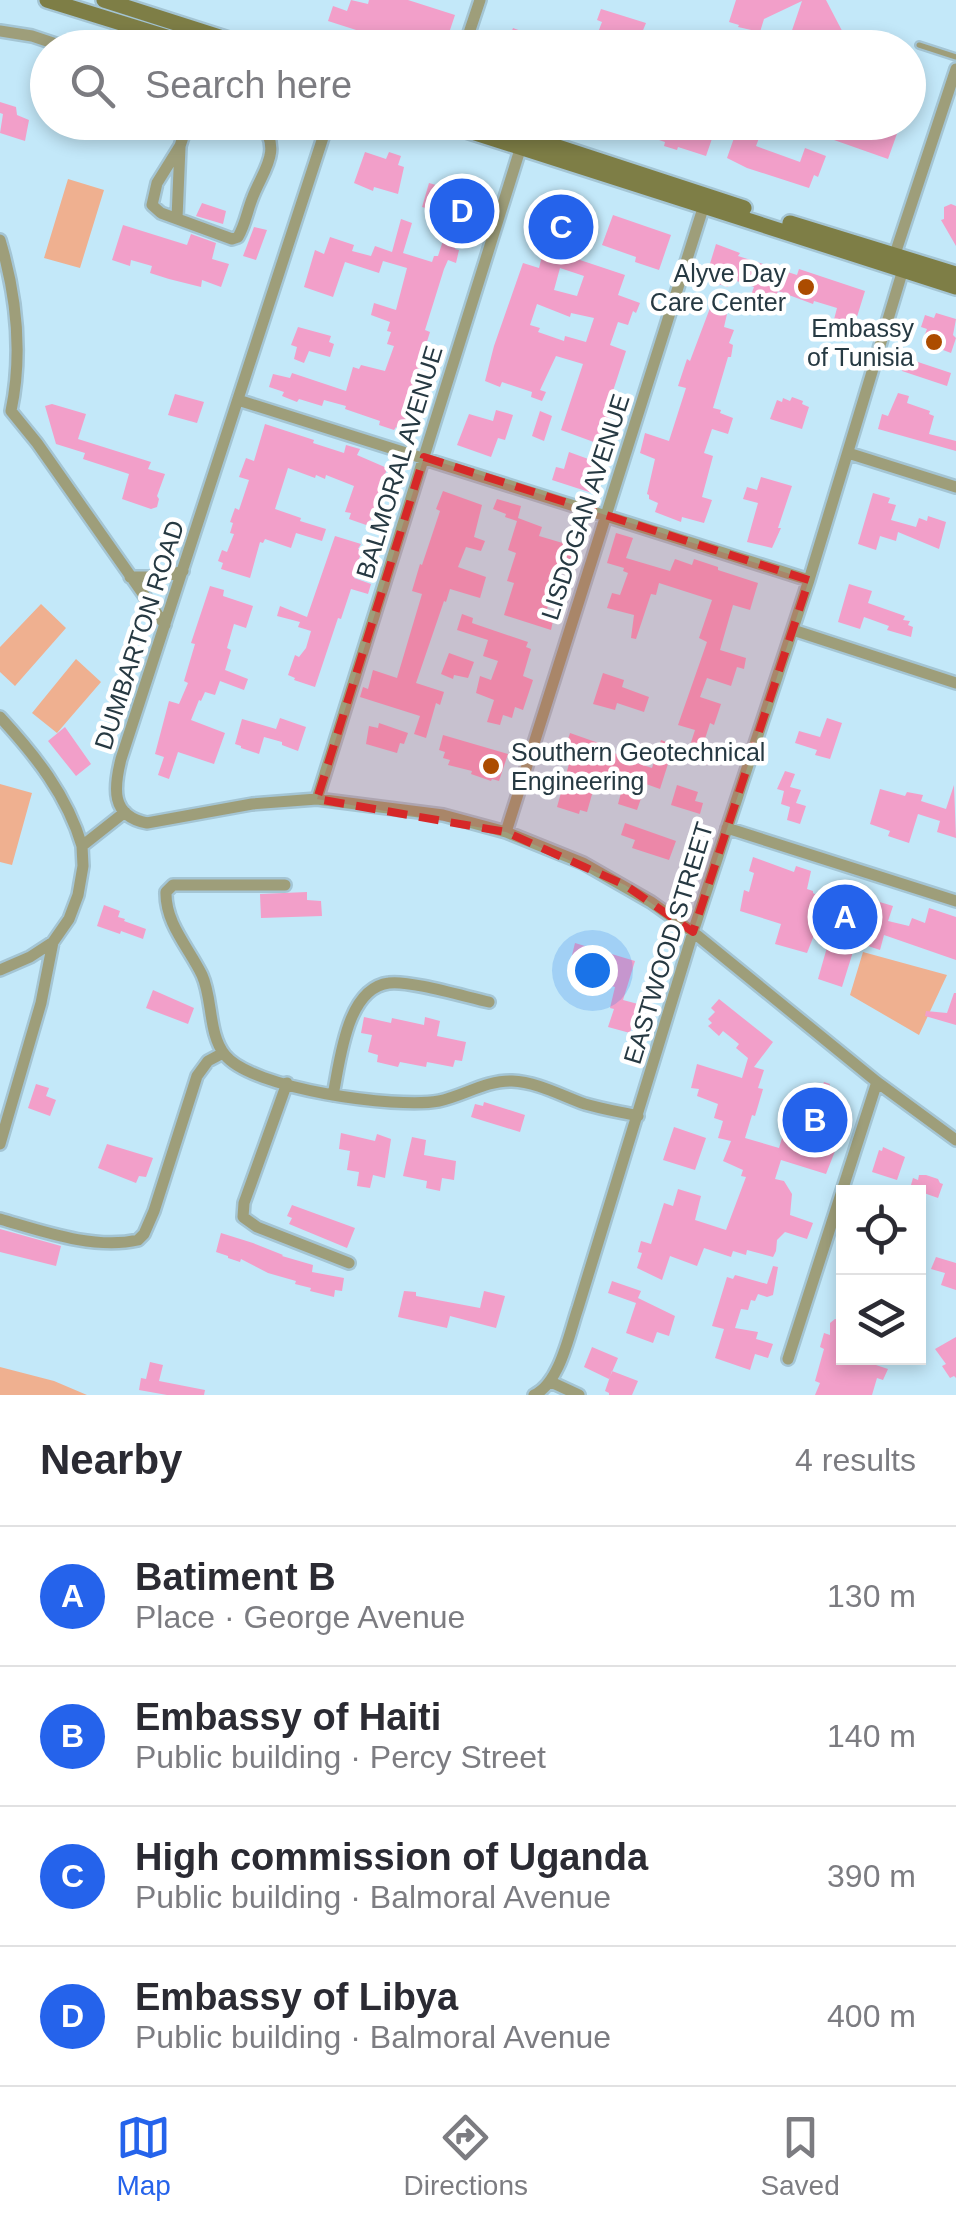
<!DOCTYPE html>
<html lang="en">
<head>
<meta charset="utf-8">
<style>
  body { margin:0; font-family:Helvetica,sans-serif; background:#f2f2f3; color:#2b2b33 }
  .controls { position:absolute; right:30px; bottom:30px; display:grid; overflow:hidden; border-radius:0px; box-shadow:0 5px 15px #0003 }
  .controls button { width:90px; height:90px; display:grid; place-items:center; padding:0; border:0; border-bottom:2px solid #e1e1e2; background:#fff; color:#2b2b33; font:50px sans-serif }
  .you { position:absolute; left:592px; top:970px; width:35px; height:35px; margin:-25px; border:8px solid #fff; border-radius:50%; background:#1a73e8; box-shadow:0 0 0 15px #1a73e833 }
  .badge { display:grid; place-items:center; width:65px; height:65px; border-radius:50%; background:#2563eb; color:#fff; font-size:32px; font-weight:700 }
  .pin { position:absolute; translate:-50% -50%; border:5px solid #fff; box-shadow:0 2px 10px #0006 }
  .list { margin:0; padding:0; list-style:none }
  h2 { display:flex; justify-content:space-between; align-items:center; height:130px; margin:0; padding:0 40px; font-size:42px }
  h2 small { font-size:32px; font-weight:400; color:#7c7c81 }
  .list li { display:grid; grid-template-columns:65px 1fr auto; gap:30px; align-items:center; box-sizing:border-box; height:140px; padding:0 40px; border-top:2px solid #e1e1e2 }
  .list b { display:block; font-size:38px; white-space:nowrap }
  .list p { margin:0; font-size:32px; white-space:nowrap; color:#7c7c81 }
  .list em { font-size:32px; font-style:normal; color:#7c7c81 }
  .icon { flex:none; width:55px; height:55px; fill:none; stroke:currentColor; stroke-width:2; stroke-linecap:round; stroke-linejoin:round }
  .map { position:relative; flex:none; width:956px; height:1395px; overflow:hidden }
  .search { position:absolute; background:#fff; box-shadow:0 5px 15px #0003; left:30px; right:30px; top:30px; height:110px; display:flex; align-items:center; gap:25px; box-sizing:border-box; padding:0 35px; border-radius:55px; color:#7c7c81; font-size:38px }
  .sheet { height:690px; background:#fff }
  nav { display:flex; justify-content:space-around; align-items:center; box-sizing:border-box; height:140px; border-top:2px solid #e1e1e2; background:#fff; font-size:28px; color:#7c7c81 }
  nav a { display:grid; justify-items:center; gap:5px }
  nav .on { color:#2563eb }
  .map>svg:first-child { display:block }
  .green { fill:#efb090 }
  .building { fill:#f29fc9; fill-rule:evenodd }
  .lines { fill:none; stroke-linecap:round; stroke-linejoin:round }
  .service-casing { stroke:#a4c5d4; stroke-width:10 }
  .minor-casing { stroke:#a4c5d4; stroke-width:16 }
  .secondary-casing { stroke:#a4c5d4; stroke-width:20 }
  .service { stroke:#9e9e7a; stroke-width:5 }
  .minor { stroke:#9e9e7a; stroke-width:11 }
  .secondary { stroke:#7e7e46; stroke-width:15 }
  .marked { fill:#d62828; fill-opacity:0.2; stroke:#d62828; stroke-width:8; stroke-dasharray:20 12; stroke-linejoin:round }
  .poi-dot { fill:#ac4c00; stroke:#fff; stroke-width:4 }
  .labels { text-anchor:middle; stroke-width:9; stroke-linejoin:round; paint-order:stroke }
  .poi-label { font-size:25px; fill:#263942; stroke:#fff; text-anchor:end }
  .street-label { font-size:25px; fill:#263942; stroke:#fff }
</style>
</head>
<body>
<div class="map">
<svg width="956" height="1395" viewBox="0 0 956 1395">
  <rect width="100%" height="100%" fill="#c3e8f9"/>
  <path class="green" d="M68,179L104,190L80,268L44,258Z
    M41,604L66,628L15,686L0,672V647Z
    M76,659L101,682L57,733L32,713Z
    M0,784L32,793L12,865L0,862Z
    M863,952L947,975L919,1035L850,995Z
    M0,1367L54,1381L87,1395H0Z"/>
  <path class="building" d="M351,0L368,4L369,0H408L455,15L444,48H374L378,37L328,21L333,6L347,11Z
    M736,0H826L851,48H786L802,1L764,19L760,32L738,27L739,25L729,22Z
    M601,9L646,23L639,40L658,48H623L606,41L603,48H592L602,22L597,20Z
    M513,28L562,46V48H511L513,42L508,41Z
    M0,102L16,107L17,115L29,120L25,141L0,133L3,114L0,113Z
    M602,122H671L691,129L693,122H702L716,127L706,156L678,147L677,150L664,146L665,142L635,132L634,135Z
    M733,122H765L756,146L800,162L805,148L826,156L818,177L814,175L809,188L747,168L727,158L734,138L728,136Z
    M840,122H882L899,128L888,159L834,140Z
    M365,152L386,159L389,152L401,156L398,165L404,167L398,194L374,187L373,191L354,183Z
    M446,182L455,191L466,195L468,189L480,192L478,204L489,208L481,233L464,226L455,249L459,250L456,263L448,260L444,269L425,330L430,332L418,370L428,373L425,384L417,382L403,429L396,427L394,430L379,425L380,421L345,409L346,406L324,400L322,406L299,399L297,402L282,396L284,392L269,387L273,374L290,378L292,373L346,391L353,367L359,369L361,365L385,371L394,346L387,344L391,332L387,331L390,322L371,315L374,303L396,310L407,268L383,261L379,273L345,262L333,297L304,287L315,250L324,254L330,237L354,245L352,251L371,256L375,246L392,252L401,219L412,223L403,253L432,262L434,256H438L449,222L446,221L449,215L422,207L429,183L443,187Z
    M202,203L226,211L223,224L196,216Z
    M951,204L956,206V246L941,220L944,219V207Z
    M559,212L579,219L573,237L585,241L580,260L625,275L618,295L640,303L636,313L633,311L628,325L618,322L610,345L626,351L613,391L616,392L606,422L618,426L610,448L561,430L583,364L556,356L540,390L546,392L542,401L531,397L532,392L502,382L500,387L485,381L494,346L523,263L539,268L547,236L542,234L550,216L557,219ZM560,268L584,276L577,296L554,290ZM537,304L570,317L571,313L594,318L586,342L565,336L564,341L538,332L540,328L530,325Z
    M613,215L671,235L659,270L635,262L636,257L602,245Z
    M123,225L187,245L191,234L216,243L212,259L229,264L221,287L202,280L201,287L169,279L150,273L152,266L131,260L130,266L112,260Z
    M254,227L267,230L256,260L243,256Z
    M716,244L740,253L738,256L797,275L799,269L865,291L851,336L831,331L837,308L814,301L813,304L778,291L774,303L751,295L754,287L731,279L728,287L705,280Z
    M710,308L727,314L724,327L734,330L729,343L733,345L731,357H728L713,408L721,410L720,413L733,418L728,434L712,429L704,453L713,456L702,497L712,500L704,523L682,517L681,522L655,512L658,503L649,499V495L647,494L655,459L640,453L645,433L669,441L686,388L678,386L687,359L690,361Z
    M936,313L956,319L953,335L956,338L951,353L922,342L927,329L921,327L925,315L934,318Z
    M298,327L331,336L329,342L334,344L330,357L309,351L304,363L294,359L297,347L291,345Z
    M906,358L951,373L947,386L902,371Z
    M898,393L909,396L907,403L930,411L929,414L934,416L929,434L956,441V451L878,429L882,414L888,416Z
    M175,394L204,402L197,423L168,415Z
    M792,397L803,401L802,404L809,407L802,429L770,419L777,400L782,402L783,398L790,401Z
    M52,404L86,414L78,439L151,462L148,469L165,474L157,496L159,499L157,507L151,509L122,499L129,474L83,459L85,453L56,444L45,406Z
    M496,410L513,415L505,440L498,438L491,457L457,445L469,414L493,421Z
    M540,411L552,416L544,441L532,436Z
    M265,424L314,440L313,443L344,453L346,445L360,449L357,455L387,468L383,482L389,484L386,494L379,492L369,526L349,519L351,513L345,512L354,486L326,475L325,479L316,475L315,478L288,468L275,509L301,518L300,521L326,529L322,541L296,533L291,548L265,539L263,543L260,542L250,578L221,569L223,563L218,561L222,550L227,552L234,534L230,533L233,523L230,522L235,508L239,510L249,480L239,477L246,458L254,461Z
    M569,452L602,464L592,493L552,480L556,467L564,469Z
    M761,477L792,486L778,528H781L772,548L747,542L758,503L743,499L747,487L757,490Z
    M443,491L482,505L474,537L485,541L481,551L466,547L458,567L486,577L480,598L450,589L446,602L444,601L416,683L444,692L440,705L436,703L426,738L414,734L420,716L360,697L363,687L368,689L373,670L397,678L422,594L412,591L420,564L422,565L440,511L436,509Z
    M873,493L890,498L888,503L896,505L891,520L916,527L919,518L927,521L928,516L946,522L939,549L898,532L896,541L880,536L876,550L858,544Z
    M497,499L521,506L518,518L542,527L539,536L566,544L565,547L573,550L567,569L561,568L547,609L555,612L551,630L504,615L514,583L507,581L516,553L508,550L517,521L505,517L506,514L493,509Z
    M616,533L633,538L626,558L670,571L675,559L692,565L694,559L718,567V570L758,583L750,610L733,605L720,650L746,658L744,669L737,667L731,686L707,678L700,697L721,704L714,725L710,723L704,742L719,747L716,758L710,756L707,765L686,758L695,730L678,725L707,642L699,638L712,600L659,583L656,595L651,594L636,639L631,638L634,615L607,608L612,593L620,595L628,573L623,571L624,568L607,563Z
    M335,536L361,544L358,549L362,551L359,559L362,561L354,578L371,584L368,594L351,589L341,619L338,618L315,687L294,680L295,678L288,675L295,655L299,657L306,648L311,631L298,627L300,622L277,616L280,606L307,617Z
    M849,584L872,591L868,603L905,616L903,620L910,621L908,625L913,627L911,637L887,630L889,626L864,617L860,629L838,622Z
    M210,586L224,590L223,596L253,606L246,628L234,624L227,648L231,650L225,670L248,679L244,690L220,681L215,695L205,692L201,701L199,700L191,720L225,733L214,764L178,752L169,779L158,775L164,757L155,754L169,701L179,704L188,683L184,681L195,644L191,643Z
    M462,614L473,618L472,623L528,642L526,647L531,649L523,676L533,680L523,710L515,707L512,718L503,715L500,725L487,722L494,700L476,693L480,676L491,680L498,661L483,656L488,640L457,630Z
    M449,653L474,662L468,678L454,675L453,679L441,674Z
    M603,673L624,680L622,687L649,697L644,712L617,703L615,710L593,704Z
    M280,718L306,727L298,751L282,745V742L264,737L259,754L241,748V746L235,744L242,719L276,729Z
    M827,718L842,723L830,759L815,755L817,750L795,743L799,731L820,737Z
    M379,723L408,733L404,744L400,743L397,753L366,744L369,726L378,728Z
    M65,727L91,764L76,776L48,741Z
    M570,733L607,746L606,750L625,757L624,759L652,768L661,740L674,745L660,789L646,784L637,810L618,804L625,778L606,772L605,775L598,773L587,812L580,810L579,814L557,807L569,764L561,761Z
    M443,735L508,754L499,781L492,779L491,781L471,774L472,771L448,765L450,760L443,758L445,752L439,750Z
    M785,771L795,774L790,787L801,790L796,803L806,806L800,824L787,820L790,807L781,804L784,791L777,789Z
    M677,785L698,792L695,801L703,803L700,814L671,805Z
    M954,785L956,838L937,832L940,821L918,814L909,843L888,836L890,831L870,824L880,789L905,796L907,792L923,795L921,801L946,809Z
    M625,823L676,841L669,860L632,848L635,840L621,835Z
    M753,857L794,872L796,866L811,871L807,889L813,891V893L827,902L807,953L775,944L781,924L740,911L744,890L749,892L754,873L749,871Z
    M843,891L893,906L888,921L909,926L912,918L925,923L929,908L956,917V960L884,935L880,950L856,942L842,987L818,979Z
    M307,892V900L321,901L322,916L261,918L260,894Z
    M104,905L120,911L118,917L125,919L124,921L146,929L143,939L121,931L120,934L97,926Z
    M575,943L635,961L623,1000L638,1004L630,1033L608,1027L614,1009L610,1008L615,987L569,975L575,956L572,955Z
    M153,990L194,1008L188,1024L146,1008Z
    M954,993H956V1025L925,1016L926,1011L947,1013Z
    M719,999L773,1042L754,1067L764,1070L758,1088L763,1089L755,1116L752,1115L745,1138L779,1148L789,1115L793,1116L798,1105L813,1109L824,1082L830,1084L824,1111L839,1118L830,1144L837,1146L826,1174L781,1160L775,1179L784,1181L792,1194L790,1215L813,1223L807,1239L785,1232L777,1240L776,1251L773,1257L747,1250L746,1255L733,1251L731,1257L704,1248L697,1266L670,1256L662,1280L637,1268L642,1253L638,1252L641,1241L651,1244L664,1203L673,1206L678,1189L701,1196L695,1220L726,1230L746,1177L741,1176L743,1170L723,1161L731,1141L718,1138L723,1121L714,1118L718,1104L697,1096L699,1089L691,1088L697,1064L742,1078L748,1058L736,1048L739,1044L723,1031L719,1036L708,1026L712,1023L708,1019L715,1012L711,1008Z
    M364,1017L391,1023L392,1018L424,1025L425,1017L440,1021L437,1036L466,1042L462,1061L455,1060L453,1067L427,1062L426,1067L400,1062L398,1067L377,1062L378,1055L368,1052L372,1035L361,1033Z
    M36,1084L49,1088L46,1096L56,1100L50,1116L28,1108Z
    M484,1102L525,1115L520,1132L471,1117L475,1104L483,1106Z
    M674,1127L706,1138L695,1170L663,1160Z
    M341,1133L375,1141L377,1134L391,1139L385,1178L373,1175L370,1188L357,1186L359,1172L347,1170L350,1151L339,1149Z
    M412,1137L426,1140L424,1155L456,1161L454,1180L442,1178L440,1191L426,1188L427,1181L403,1176Z
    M107,1144L153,1158L146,1177L139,1176L136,1183L98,1168Z
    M883,1147L905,1157L897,1180L872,1172L879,1150L882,1151Z
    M919,1175H926L938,1179L940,1183L943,1184L938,1198L921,1192H909L913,1178L918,1180Z
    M292,1205L355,1228L347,1248L289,1224L292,1218L287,1216Z
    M0,1229L61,1246L56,1266L0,1252Z
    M221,1233L253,1243L283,1255L282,1256L313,1265L312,1272L344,1278L342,1291L335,1290L334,1297L310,1291L311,1288L295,1284L296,1281L268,1273L241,1259L240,1262L228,1258V1256L216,1252Z
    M936,1257L956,1263V1290L941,1285L945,1273L931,1269Z
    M773,1266L778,1267L773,1295L767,1297L758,1294L755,1301L751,1300L748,1310L741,1309L735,1328L758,1332L756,1339L773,1344L768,1358L755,1354L750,1370L715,1358L724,1329L712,1326L727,1277L733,1279L735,1275L767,1284Z
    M612,1281L641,1291L638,1298L675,1316L669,1336L657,1332L653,1343L626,1333L636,1303L608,1293Z
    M404,1291L416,1292V1296L480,1308L484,1291L505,1296L496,1328L450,1316L447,1328L398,1317Z
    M835,1319L844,1320V1358H855L888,1369L883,1380L877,1378L872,1395H815L820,1383L815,1381L824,1349L820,1347L824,1333L830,1335V1323Z
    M956,1337V1378L954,1376L950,1378L942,1366L946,1364L935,1349Z
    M592,1347L618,1358L609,1379L584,1367Z
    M150,1362L163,1365L159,1381L205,1390L204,1395H167L139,1390L141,1378L146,1379Z
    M612,1371L638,1381L632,1395H609V1393L605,1391Z"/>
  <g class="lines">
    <defs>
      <path id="service" d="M919,45L956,57"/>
      <path id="minor" d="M0,31L32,36L68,48
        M464,48L480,0
        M188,122L180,146L157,183L152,205L161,213L232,239L238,237C245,225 247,212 252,199C262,171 284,151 260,122
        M328,122L121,759C114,787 110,816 147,823L252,804L317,799L443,815L506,832L583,863L651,902L693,932L877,1082L956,1140
        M177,218L180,147
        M0,240C17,297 23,353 11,411
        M893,260L956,69
        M238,400L809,580
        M11,411L37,443L165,625
        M848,453L956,487
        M130,577H161L183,571
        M793,630L956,683
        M0,717C35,755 67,795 82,846
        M317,799L523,140
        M727,828L956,901
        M506,832L705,202
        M285,885H173L166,892C165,923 189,948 202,975C213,999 208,1034 225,1055C252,1089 396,1109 439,1101C463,1096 487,1080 512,1081C538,1082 562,1096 585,1104C602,1109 620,1112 638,1116
        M0,970L30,957L53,942
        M287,1083L244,1203L243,1217L257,1227L349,1263
        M333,1095C340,1062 346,988 389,983C409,980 466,997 489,1002
        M0,1144L41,1003L53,942L69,919L78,895L83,866L82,846L125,812
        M0,1219C42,1231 94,1250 138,1240L144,1234L154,1211L197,1076L208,1061L223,1053
        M788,1359L877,1082
        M551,1382L579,1395
        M534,1395C560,1383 569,1334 578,1308L693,932L809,580L905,263"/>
      <path id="secondary" d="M47,0L202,48
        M104,0L254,48
        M441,122L956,287
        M482,122L744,208
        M790,223L956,274"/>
    </defs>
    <use href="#service" class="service-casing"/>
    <use href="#minor" class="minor-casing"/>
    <use href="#secondary" class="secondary-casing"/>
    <use href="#service" class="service"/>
    <use href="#minor" class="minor"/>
    <use href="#secondary" class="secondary"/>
  </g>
  <path class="marked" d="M424,457L809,580L693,932L625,885L506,832L317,799Z"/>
  <g class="poi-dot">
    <circle cx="806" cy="287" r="10"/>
    <circle cx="934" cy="342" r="10"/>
    <circle cx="491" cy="766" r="10"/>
  </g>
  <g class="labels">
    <g class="poi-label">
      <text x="786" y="282">Alyve Day<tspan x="786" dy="29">Care Center</tspan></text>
      <text x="914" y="337">Embassy<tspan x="914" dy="29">of Tunisia</tspan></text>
      <text x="511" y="761" text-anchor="start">Southern Geotechnical<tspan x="511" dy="29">Engineering</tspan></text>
    </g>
    <g class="street-label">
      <text transform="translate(399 462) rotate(-73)" y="9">BALMORAL AVENUE</text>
      <text transform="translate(585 507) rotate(-72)" y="9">LISDOGAN AVENUE</text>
      <text transform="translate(139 635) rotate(-72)" y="9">DUMBARTON ROAD</text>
      <text transform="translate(668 943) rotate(-73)" y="9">EASTWOOD STREET</text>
    </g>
  </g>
</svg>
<div class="controls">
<button><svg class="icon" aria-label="locate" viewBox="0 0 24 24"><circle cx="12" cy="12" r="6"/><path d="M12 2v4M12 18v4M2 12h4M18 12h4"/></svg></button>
<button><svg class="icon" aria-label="layers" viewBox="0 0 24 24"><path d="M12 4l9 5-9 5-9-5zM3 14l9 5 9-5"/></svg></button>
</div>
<div class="you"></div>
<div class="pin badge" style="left:845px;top:917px">A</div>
<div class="pin badge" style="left:815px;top:1120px">B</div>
<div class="pin badge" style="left:561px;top:227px">C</div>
<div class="pin badge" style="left:462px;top:211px">D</div>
<div class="search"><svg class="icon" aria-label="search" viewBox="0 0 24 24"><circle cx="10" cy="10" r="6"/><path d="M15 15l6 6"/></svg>Search here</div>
</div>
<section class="sheet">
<h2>Nearby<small>4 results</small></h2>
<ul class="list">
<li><span class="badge">A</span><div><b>Batiment B</b><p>Place · George Avenue</p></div><em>130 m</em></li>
<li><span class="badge">B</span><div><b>Embassy of Haiti</b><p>Public building · Percy Street</p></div><em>140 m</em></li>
<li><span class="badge">C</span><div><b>High commission of Uganda</b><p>Public building · Balmoral Avenue</p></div><em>390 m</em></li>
<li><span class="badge">D</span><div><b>Embassy of Libya</b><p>Public building · Balmoral Avenue</p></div><em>400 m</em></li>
</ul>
</section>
<nav>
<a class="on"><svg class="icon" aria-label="map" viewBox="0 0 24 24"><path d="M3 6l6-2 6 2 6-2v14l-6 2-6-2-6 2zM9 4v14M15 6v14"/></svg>Map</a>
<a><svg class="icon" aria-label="directions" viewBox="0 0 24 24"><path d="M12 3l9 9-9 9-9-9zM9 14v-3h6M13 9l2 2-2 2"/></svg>Directions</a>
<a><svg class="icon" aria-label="saved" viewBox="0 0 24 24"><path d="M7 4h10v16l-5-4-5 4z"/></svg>Saved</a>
</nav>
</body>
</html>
